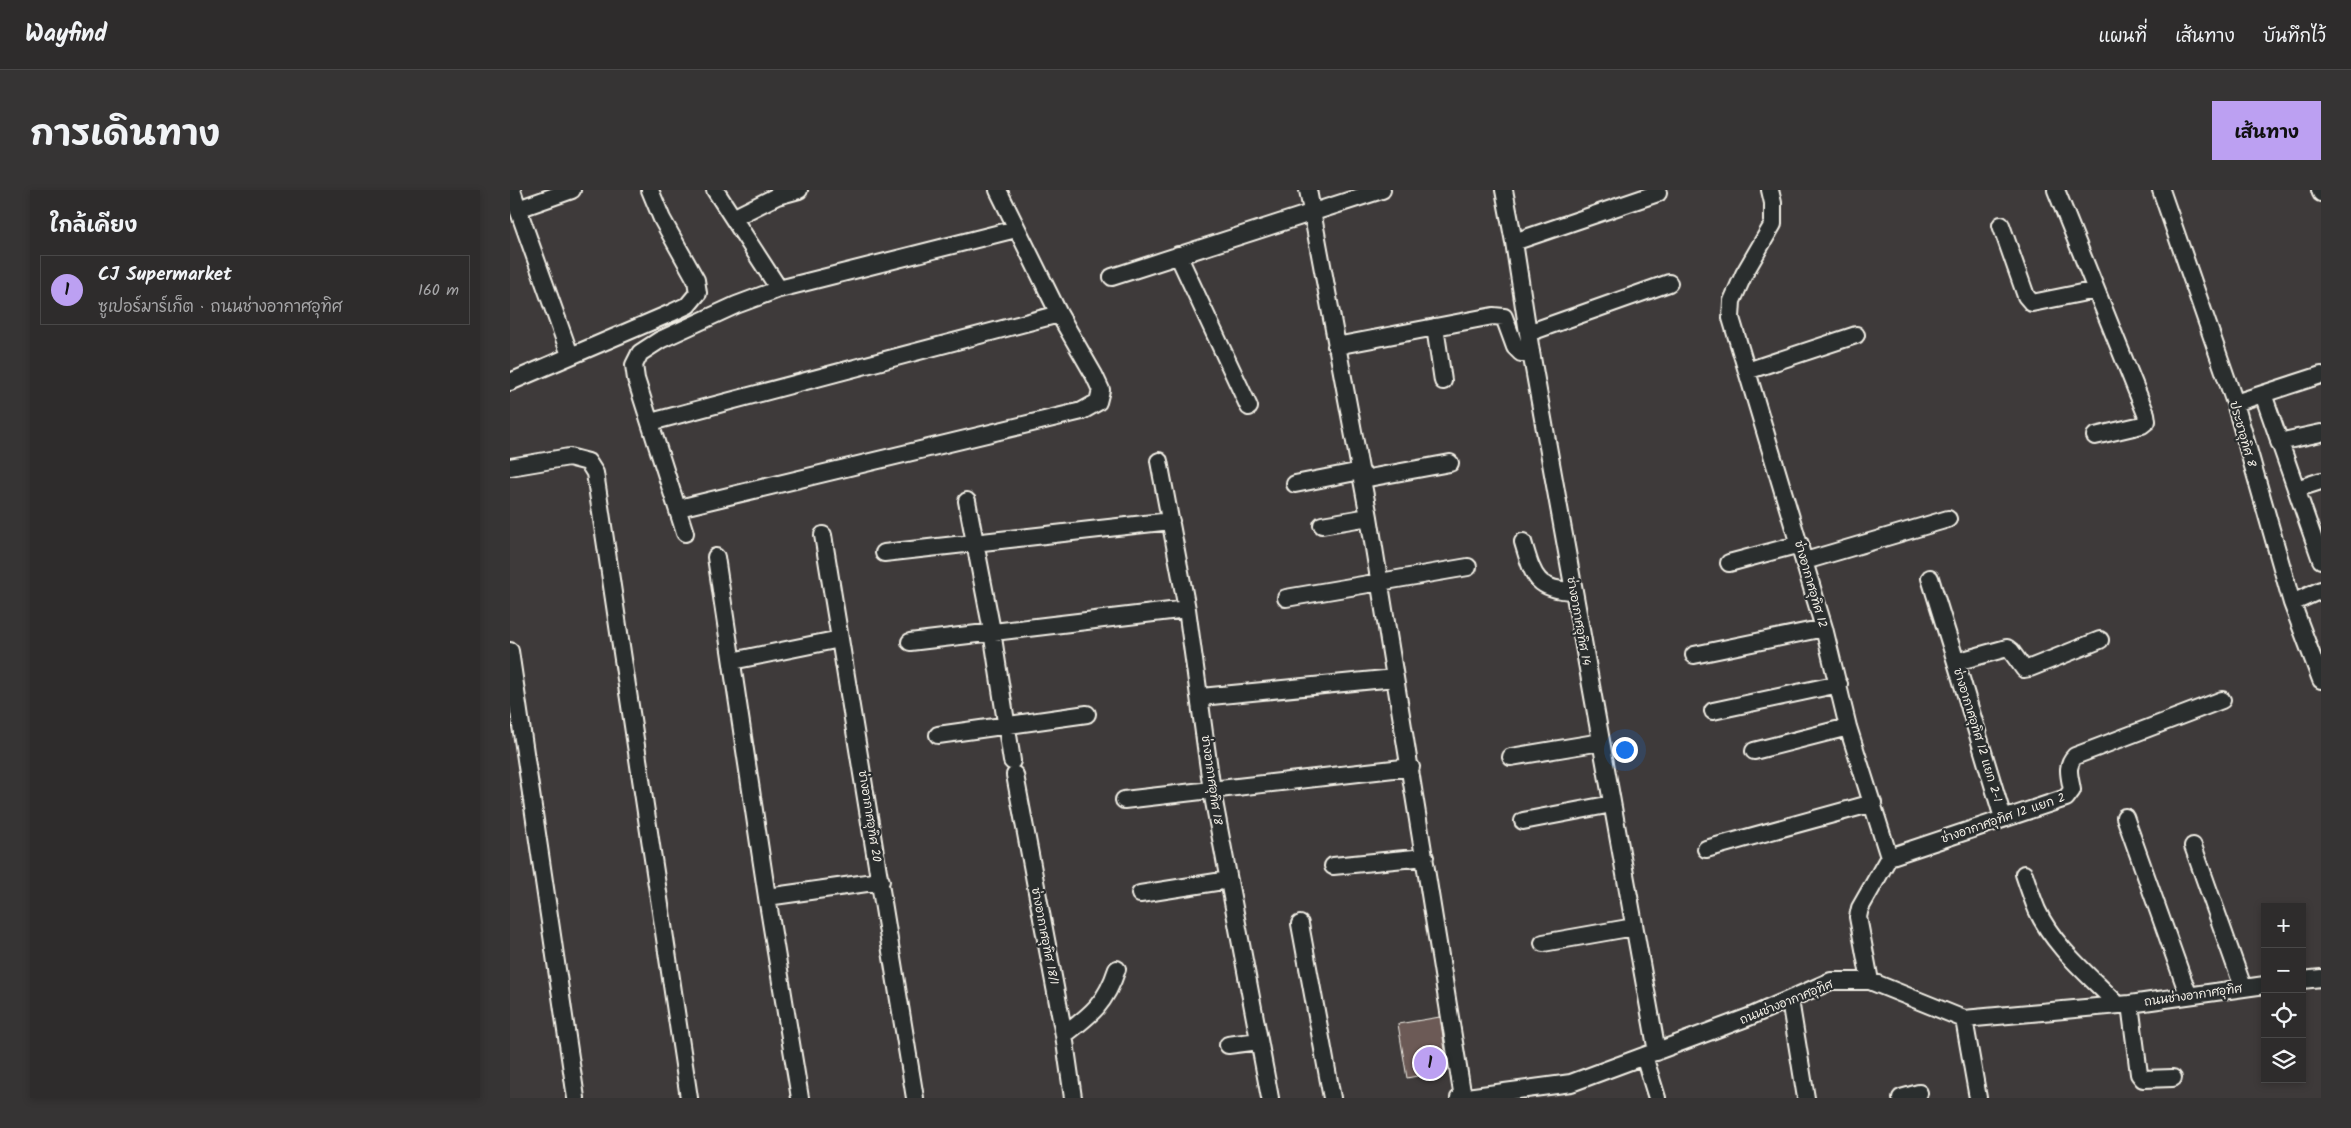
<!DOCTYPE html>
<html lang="th">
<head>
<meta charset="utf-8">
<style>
  body { margin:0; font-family:Kalam,"Playpen Sans Thai",sans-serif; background:#363434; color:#f1f3f6 }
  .controls { position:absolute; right:15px; bottom:15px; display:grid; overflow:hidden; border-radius:0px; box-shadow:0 2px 8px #0003 }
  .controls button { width:45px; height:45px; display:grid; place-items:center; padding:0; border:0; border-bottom:1px solid #494848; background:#2e2c2c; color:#f1f3f6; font:25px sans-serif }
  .you { position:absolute; left:1114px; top:559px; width:18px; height:18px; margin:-12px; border:4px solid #fff; border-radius:50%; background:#1a73e8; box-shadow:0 0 0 8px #1a73e833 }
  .badge { display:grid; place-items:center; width:32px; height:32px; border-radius:50%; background:#bca0f2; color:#111; font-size:16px; font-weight:700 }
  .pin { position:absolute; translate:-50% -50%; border:2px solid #fff; box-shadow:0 1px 5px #0006 }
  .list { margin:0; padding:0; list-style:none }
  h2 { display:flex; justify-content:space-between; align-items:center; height:65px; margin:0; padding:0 20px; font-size:21px }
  h2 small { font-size:16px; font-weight:400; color:#a7a7a9 }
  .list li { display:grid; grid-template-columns:32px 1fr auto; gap:15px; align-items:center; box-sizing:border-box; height:70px; margin:0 10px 10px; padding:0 10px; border:1px solid #494848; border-radius:0px }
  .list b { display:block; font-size:19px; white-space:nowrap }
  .list p { margin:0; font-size:16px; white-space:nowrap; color:#a7a7a9 }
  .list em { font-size:16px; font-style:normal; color:#a7a7a9 }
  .icon { flex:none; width:28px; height:28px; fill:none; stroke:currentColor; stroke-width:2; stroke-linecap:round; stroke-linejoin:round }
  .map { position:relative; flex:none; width:1811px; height:908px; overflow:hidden; border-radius:0px }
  header { display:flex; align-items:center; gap:30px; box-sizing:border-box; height:70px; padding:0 25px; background:#2e2c2c; border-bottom:1px solid #494848 }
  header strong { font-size:24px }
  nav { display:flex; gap:28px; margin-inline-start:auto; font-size:18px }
  .intro { display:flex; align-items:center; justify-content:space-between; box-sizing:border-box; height:120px; padding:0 30px }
  h1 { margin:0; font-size:35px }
  .button { padding:12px 22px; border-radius:0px; background:#bca0f2; color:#111; font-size:18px; font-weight:700 }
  main { display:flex; gap:30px; padding:0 30px }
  aside { flex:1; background:#2e2c2c; border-radius:0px; box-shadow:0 2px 8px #0003 }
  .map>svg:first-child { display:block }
  .building { fill:#6c5a56; stroke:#f4f1e8 }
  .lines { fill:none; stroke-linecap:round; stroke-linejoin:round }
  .minor-casing { stroke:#f4f1e8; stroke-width:20 }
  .minor { stroke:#2a2d2e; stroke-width:16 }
  .labels { text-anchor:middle; stroke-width:4.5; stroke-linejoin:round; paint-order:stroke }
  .street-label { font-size:12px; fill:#f4f1e8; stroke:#2a2d2e }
</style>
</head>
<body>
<header>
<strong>Wayfind</strong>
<nav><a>แผนที่</a><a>เส้นทาง</a><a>บันทึกไว้</a></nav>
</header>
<div class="intro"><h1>การเดินทาง</h1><a class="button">เส้นทาง</a></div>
<main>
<aside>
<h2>ใกล้เคียง<small></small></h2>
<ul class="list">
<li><span class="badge">1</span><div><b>CJ Supermarket</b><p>ซูเปอร์มาร์เก็ต · ถนนช่างอากาศอุทิศ</p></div><em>160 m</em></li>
</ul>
</aside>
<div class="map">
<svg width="1811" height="908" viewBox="0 0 1811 908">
  <rect width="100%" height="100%" fill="#3e3a3a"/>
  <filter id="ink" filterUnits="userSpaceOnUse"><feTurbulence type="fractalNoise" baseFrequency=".02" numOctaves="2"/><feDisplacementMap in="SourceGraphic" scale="10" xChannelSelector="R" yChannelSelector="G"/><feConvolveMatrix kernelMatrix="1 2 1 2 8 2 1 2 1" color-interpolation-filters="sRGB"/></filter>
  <g filter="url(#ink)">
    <path class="building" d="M930,827L938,880L897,888L888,834Z"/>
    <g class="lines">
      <defs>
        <path id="minor" d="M2,0L8,19
          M205,0L269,99
          M798,0L859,327L953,908
          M994,0L1004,52L1021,162L1147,862
          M1260,0L1263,13V34L1234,84L1222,111L1221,128L1314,438L1338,537L1379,667L1350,718L1348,727L1360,791
          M1546,0L1636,224L1637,231L1632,235L1585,246
          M1651,0L1725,213L1782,413L1811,490
          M1810,0L1811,3
          M223,28L267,6L289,0
          M1491,35L1516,106L1522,113L1586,100
          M1004,52L1148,3
          M668,65L739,217
          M602,87L872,0
          M925,137L933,191
          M1018,143L1159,93
          M826,156L983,126L994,127L1005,157L1011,163L1021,162
          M60,165L8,19L62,0
          M1237,181L1346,145
          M0,192L161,123L178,115L188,103L186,90L152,29L140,0
          M1753,204L1811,370
          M1725,213L1811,185
          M141,232L549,124
          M1769,252L1811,243
          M649,271L677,419L702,601L760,908
          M0,277L59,267L78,272L85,283L179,908
          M853,289L940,273
          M785,294L851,281
          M1786,299L1811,291
          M457,311L482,441L502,571
          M169,318L572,221L588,212L591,200L584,185L549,124L488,0
          M812,335L859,327
          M175,343L126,189L124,175L130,163L150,150L226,115L269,99L506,39
          M313,345L405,908
          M1013,352C1023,385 1025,400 1064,401
          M374,363L661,331
          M206,367L257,707L290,908
          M1295,371L1438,329
          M1219,373L1290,354
          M1420,388L1446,472
          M776,408L958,377
          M1782,413L1811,400
          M400,452L677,419
          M0,461L66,908
          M1184,465L1314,438
          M222,471L330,449
          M691,507L885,488
          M1203,521L1329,494
          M428,545L577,524
          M1244,561L1338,537
          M1001,567L1091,552
          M505,585L554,845L563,908
          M614,610L901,577
          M1615,627L1678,804
          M1493,628L1446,472L1497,458L1501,461L1514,479L1520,478L1590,450
          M1013,631L1102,614
          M1683,656L1733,797
          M1196,659L1363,613
          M1379,667L1556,608L1562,600C1560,587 1555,576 1565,566L1712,510
          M823,676L915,667
          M1514,684C1518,696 1522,708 1527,720C1544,757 1579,785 1607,814
          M630,704L719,690
          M257,707L371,691
          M790,734L822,908
          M1033,753L1124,737
          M1792,790L1811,788
          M1280,810L1296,908
          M1620,814L1629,884L1633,889L1663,888
          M1454,829L1468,908
          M554,845C582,824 596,813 607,779
          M718,855L749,851
          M1134,866L1147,908
          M949,908L1061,893L1239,827L1321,791H1360L1454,829L1620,814L1755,795
          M1391,908L1409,903"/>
      </defs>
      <use href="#minor" class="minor-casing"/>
      <use href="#minor" class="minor"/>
    </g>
  </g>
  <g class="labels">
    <g class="street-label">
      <text transform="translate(1733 244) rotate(74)" y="4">ประชาอุทิศ 8</text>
      <text transform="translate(1301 394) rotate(74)" y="4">ช่างอากาศอุทิศ 12</text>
      <text transform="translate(1069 431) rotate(80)" y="4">ช่างอากาศอุทิศ 14</text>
      <text transform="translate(1468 545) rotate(73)" y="4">ช่างอากาศอุทิศ 12 แยก 2-1</text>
      <text transform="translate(702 590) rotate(82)" y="4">ช่างอากาศอุทิศ 18</text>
      <text transform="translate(360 626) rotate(81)" y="4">ช่างอากาศอุทิศ 20</text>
      <text transform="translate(1493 628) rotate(-19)" y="4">ช่างอากาศอุทิศ 12 แยก 2</text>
      <text transform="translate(535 746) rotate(79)" y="4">ช่างอากาศอุทิศ 18/1</text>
      <text transform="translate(1683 805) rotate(-8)" y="4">ถนนช่างอากาศอุทิศ</text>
      <text transform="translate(1276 812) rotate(-22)" y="4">ถนนช่างอากาศอุทิศ</text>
    </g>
  </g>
</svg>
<div class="controls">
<button>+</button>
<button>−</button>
<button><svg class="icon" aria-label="locate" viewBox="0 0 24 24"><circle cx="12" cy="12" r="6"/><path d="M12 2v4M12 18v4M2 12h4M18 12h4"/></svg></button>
<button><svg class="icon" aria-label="layers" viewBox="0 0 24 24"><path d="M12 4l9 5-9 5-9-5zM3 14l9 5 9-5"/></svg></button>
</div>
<div class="you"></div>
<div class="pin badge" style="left:920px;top:873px">1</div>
</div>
</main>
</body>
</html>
